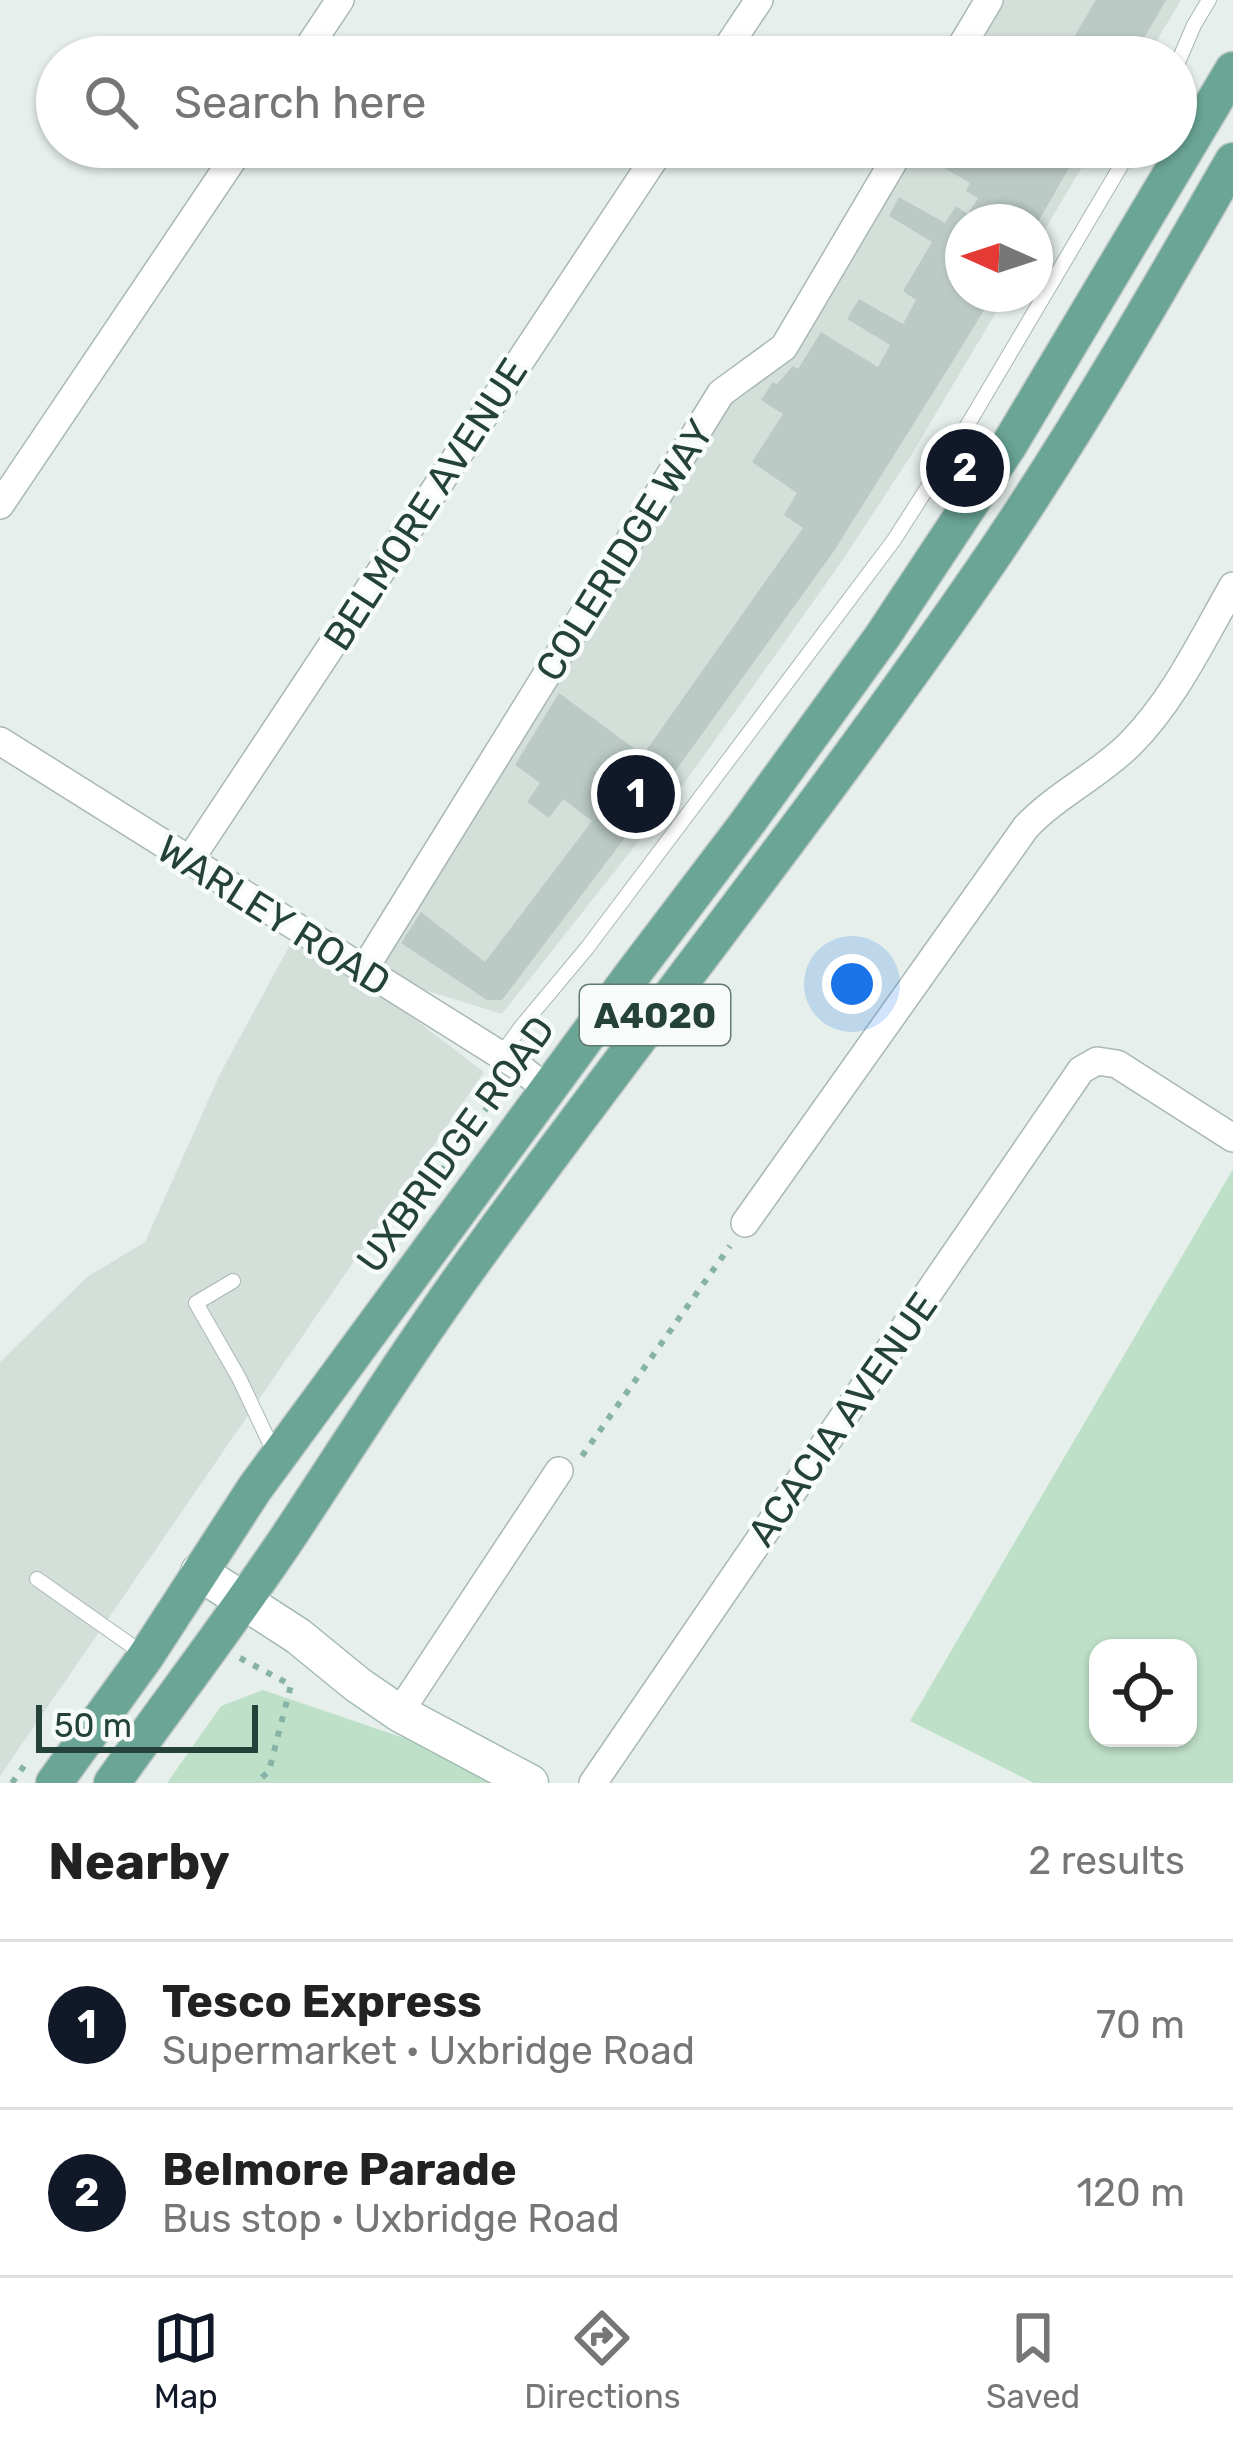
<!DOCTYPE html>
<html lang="en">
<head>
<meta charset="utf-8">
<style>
  body { margin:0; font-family:Rubik,sans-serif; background:#f6f6f6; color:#222 }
  .controls { position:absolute; right:36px; bottom:36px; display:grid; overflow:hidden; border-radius:24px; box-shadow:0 3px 9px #0004 }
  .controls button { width:108px; height:108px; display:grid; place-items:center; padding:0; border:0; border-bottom:3px solid #e0e0e0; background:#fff; color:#222; font:60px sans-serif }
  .compass { position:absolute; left:945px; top:204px; width:108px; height:108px; border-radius:50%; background:#fff; box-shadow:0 3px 9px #0004; rotate:273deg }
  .scale { position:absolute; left:36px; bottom:30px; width:222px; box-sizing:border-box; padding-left:12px; border:6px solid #24423a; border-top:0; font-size:33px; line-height:42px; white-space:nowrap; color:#24423a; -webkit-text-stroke:9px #f7fbf9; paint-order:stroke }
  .you { position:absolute; left:852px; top:984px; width:42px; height:42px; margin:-30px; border:9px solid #fff; border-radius:50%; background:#1a73e8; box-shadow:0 0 0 18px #1a73e833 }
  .badge { display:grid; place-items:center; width:78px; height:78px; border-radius:50%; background:#111827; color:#fff; font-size:39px; font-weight:700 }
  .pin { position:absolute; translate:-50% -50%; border:6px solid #fff; box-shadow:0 3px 12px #0006 }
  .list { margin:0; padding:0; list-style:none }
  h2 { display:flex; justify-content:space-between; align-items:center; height:156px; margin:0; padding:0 48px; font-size:51px }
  h2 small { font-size:39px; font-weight:400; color:#767676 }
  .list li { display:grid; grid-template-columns:78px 1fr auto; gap:36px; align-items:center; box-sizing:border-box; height:168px; padding:0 48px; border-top:3px solid #e0e0e0 }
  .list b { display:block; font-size:45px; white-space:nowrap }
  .list p { margin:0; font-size:39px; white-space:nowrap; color:#767676 }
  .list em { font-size:39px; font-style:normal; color:#767676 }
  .icon { flex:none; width:66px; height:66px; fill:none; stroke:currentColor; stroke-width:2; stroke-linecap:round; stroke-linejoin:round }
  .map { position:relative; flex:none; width:1233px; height:1783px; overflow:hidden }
  .search { position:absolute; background:#fff; box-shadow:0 3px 9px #0004; left:36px; right:36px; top:36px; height:132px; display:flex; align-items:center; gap:30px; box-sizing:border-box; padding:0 42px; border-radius:66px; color:#767676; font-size:45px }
  .sheet { height:492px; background:#fff }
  nav { display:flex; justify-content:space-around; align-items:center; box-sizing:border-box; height:168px; border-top:3px solid #e0e0e0; background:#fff; font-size:33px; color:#767676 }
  nav a { display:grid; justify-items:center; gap:6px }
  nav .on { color:#111827 }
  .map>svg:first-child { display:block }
  .built { fill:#d4dfda }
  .green { fill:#bfe0c8; fill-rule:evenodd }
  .building { fill:#bbcac4 }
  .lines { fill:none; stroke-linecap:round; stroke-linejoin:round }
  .lane-casing { stroke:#a8b8b2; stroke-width:16 }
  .street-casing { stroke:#a8b8b2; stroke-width:30 }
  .secondary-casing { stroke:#a4bbb3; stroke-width:39 }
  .primary-casing { stroke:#c2cac8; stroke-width:39 }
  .path { stroke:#86b3a5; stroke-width:6; stroke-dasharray:6 9; stroke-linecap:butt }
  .lane { stroke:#fff; stroke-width:14 }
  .street { stroke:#fff; stroke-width:27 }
  .secondary { stroke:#fff; stroke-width:36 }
  .primary { stroke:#6aa596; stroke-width:36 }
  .labels { text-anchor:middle; stroke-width:9; stroke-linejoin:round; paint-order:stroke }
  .shield { fill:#f7fbf9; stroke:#637a73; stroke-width:3 }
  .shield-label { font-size:36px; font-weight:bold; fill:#24423a }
  .street-label { font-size:39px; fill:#24423a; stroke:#f7fbf9 }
</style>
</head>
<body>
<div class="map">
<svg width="1233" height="1783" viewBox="0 0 1233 1783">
  <rect width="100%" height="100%" fill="#e6efeb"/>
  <path class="built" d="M999,0H1181L1147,57H964Z
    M908,147H1094L1035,246V222H963V294H1007L910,457L842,561L683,785L502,1014L363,971L721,393L784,347Z
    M298,930L484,1072L0,1776V1362L87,1277L145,1242L220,1074Z"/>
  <path class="green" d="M1233,1169V1783H1034L910,1721ZM1098,1648H1188V1738H1098Z
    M263,1690L516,1776L512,1783H167L221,1706Z"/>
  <path class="building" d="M1096,0H1166L1133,57H1062Z
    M920,147H990L1003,155L1008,147H1081L1038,222H963V294H994L956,356L834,551L671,777L502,1000H487L401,943L421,912L485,962L592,821L563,799L549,818L527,802L540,783L515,765L559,693L643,755L803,528L784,515L797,493L752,462L783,414L761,400L773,382L777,384L793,366L798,369L821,332L878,367L890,345L847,319L859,299L903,324L916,300L903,291L932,242L889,216L899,197L945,223L956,206L968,214L978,198L966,191L970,183L917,152Z"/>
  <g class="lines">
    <defs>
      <path id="lane" d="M1176,67L1194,25L1209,0
        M500,1056L521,1027L587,948L894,540L970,421L1132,147
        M233,1281L196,1303L239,1378L275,1454
        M37,1579L142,1653"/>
      <path id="street" d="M302,57L340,0
        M721,57L759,0
        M955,57L989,0
        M0,505L241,147
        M0,741L518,1066L547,1089
        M189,861L662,147
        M363,971L721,393L784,347L902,147
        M745,1223L1026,827C1057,794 1098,776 1130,744C1174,700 1202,640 1233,586
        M399,1713L559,1471
        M593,1783L1081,1070L1097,1061L1117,1064L1233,1138"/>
      <path id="secondary" d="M199,1572L298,1636L358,1685L399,1713L530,1783"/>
      <path id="primary" d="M54,1783L146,1656L255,1488L629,979L745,826L882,637L1009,445L1233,70
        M112,1783C173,1697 238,1613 296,1525C358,1431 418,1336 485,1245C654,1013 834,789 996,551C1081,425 1157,293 1233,161"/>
    </defs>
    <use href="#lane" class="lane-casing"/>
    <use href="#street" class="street-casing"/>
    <use href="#secondary" class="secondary-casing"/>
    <use href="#primary" class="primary-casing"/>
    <path class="path" d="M407,1221L478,1119L505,1085
      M582,1456L730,1246
      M240,1658L291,1685L269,1771L256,1783
      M12,1783L24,1766"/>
    <use href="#lane" class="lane"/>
    <use href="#street" class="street"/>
    <use href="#secondary" class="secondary"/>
    <use href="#primary" class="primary"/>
  </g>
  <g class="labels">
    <rect class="shield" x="580" y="985" width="150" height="60" rx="9"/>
    <g class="shield-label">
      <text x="655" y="1028">A4020</text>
    </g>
    <g class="street-label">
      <text transform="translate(425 504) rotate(-57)" y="14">BELMORE AVENUE</text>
      <text transform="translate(624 550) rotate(-58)" y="14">COLERIDGE WAY</text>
      <text transform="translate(274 915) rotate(32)" y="14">WARLEY ROAD</text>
      <text transform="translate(455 1144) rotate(-54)" y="14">UXBRIDGE ROAD</text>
      <text transform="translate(842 1419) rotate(-55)" y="14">ACACIA AVENUE</text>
    </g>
  </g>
</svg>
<div class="controls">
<button><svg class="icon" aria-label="locate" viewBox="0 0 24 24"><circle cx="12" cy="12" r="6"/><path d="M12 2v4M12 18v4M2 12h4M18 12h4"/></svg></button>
</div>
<svg class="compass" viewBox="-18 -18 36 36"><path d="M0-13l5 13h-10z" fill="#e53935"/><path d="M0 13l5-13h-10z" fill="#767676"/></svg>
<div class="scale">50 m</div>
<div class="you"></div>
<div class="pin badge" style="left:636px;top:794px">1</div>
<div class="pin badge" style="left:965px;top:468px">2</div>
<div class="search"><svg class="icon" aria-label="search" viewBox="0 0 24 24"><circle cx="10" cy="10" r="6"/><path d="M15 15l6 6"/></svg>Search here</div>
</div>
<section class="sheet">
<h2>Nearby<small>2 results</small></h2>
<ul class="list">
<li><span class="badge">1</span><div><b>Tesco Express</b><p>Supermarket · Uxbridge Road</p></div><em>70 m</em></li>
<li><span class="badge">2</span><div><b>Belmore Parade</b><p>Bus stop · Uxbridge Road</p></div><em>120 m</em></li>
</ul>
</section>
<nav>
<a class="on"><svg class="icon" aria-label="map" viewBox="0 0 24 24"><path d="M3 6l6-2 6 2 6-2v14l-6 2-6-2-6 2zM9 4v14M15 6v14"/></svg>Map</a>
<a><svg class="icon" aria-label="directions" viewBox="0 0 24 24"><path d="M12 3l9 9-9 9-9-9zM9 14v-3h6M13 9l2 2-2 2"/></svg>Directions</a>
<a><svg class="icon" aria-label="saved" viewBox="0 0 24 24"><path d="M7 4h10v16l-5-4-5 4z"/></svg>Saved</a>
</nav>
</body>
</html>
